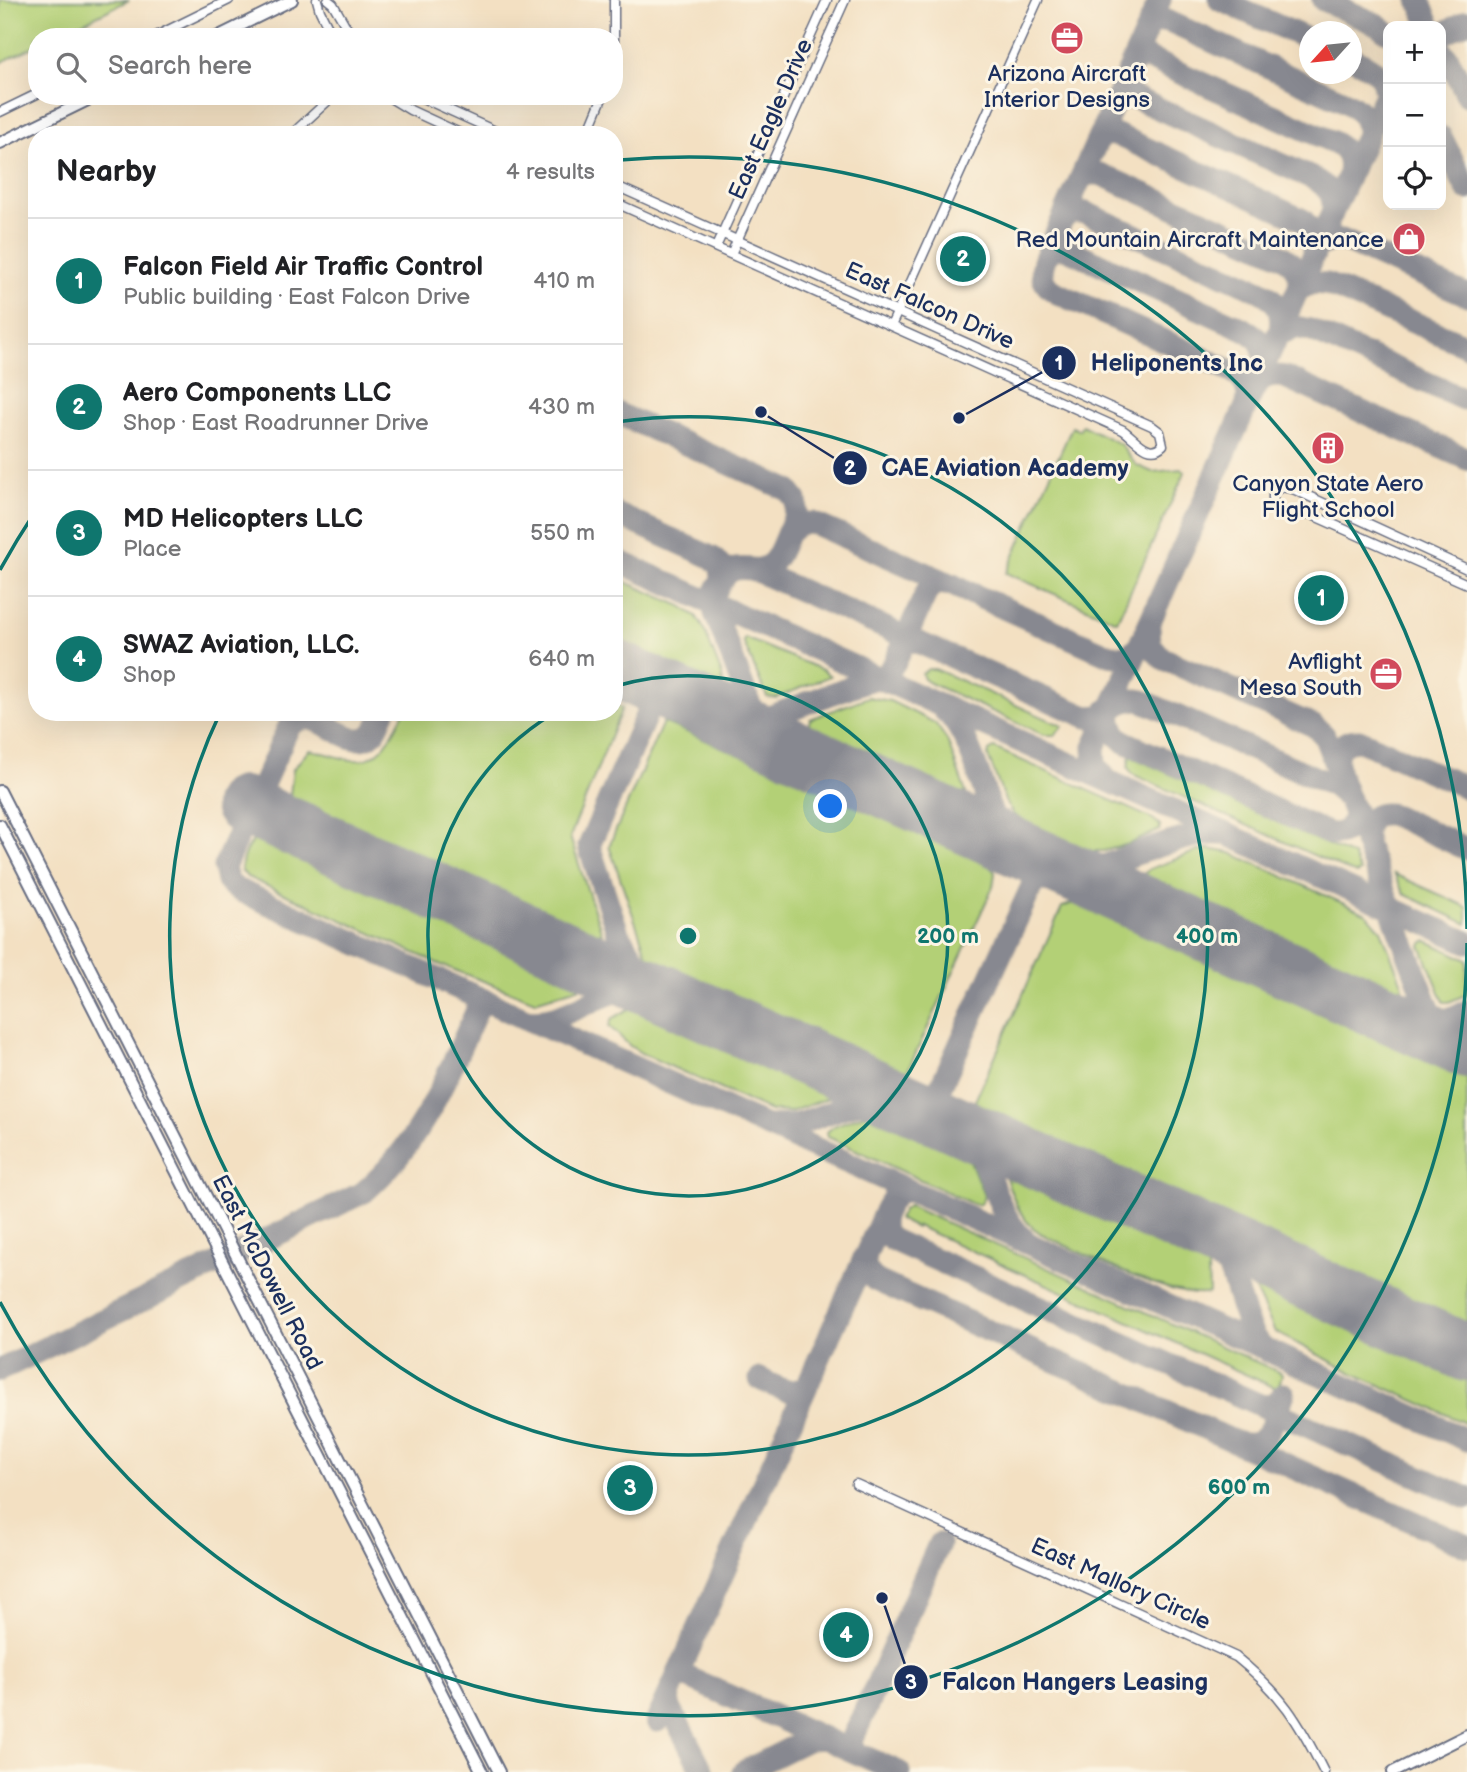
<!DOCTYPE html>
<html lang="en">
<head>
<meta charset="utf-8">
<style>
  body { margin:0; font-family:"Balsamiq Sans",sans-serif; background:#f2f2f2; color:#202124 }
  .controls { position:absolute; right:21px; top:21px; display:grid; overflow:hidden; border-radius:14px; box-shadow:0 7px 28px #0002 }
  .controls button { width:63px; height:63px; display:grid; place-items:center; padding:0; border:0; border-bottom:2px solid #e0e0e0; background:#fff; color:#202124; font:35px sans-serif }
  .compass { position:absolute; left:1299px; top:21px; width:63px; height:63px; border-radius:50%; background:#fff; box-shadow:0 7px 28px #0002; rotate:243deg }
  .you { position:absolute; left:831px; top:807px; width:24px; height:24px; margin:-18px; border:5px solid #fff; border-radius:50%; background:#1a73e8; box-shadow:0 0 0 10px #1a73e833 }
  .badge { display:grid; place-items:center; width:46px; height:46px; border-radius:50%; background:#0f766e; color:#fff; font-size:23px; font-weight:700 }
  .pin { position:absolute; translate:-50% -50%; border:4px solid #fff; box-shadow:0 2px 7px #0006 }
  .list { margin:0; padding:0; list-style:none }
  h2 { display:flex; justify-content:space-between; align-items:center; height:91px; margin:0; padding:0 28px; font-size:30px }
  h2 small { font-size:23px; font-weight:400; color:#757577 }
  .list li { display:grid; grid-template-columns:46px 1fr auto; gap:21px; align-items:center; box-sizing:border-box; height:126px; padding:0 28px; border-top:2px solid #e0e0e0 }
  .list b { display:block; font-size:26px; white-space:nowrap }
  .list p { margin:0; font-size:23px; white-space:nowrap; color:#757577 }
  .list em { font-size:23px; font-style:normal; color:#757577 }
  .icon { flex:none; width:38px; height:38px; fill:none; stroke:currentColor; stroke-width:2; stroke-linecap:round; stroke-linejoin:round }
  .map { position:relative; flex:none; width:1467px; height:1772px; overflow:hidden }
  .search { position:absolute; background:#fff; box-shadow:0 7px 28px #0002; left:28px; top:28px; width:595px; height:77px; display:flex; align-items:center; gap:18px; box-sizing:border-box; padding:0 24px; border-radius:28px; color:#757577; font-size:26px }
  .panel { position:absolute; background:#fff; box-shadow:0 7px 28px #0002; left:28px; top:126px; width:595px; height:595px; border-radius:28px }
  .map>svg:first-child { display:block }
  .green { fill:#b3d076; stroke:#67806a; stroke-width:2 }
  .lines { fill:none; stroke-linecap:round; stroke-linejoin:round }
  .taxiway { stroke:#878890; stroke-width:23 }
  .runway { stroke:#878890; stroke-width:58 }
  .street-casing { stroke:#676d81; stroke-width:11 }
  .secondary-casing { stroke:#676d81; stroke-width:14 }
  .street { stroke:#fff; stroke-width:8 }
  .secondary { stroke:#fff; stroke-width:10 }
  .ring { fill:none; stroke:#0f766e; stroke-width:3.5 }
  .labels { text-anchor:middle; stroke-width:6; stroke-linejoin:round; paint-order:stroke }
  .poi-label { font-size:23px; fill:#1b2f5e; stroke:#fcf5e5 }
  .street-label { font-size:23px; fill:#1b2f5e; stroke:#fcf5e5 }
  .centre { fill:#0f766e; stroke:#fcf5e5; stroke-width:3.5 }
  .ring-label { font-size:21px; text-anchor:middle; font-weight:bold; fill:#0f766e; stroke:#fcf5e5; stroke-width:6; stroke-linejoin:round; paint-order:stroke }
  .leader { fill:none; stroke:#1b2f5e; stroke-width:2.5 }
  .callout-dot { fill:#1b2f5e; stroke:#fcf5e5; stroke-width:2.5 }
  .mark-label { font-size:21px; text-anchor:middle; font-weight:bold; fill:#fff }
  .callout-label { font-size:24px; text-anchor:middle; font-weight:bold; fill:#1b2f5e; stroke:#fcf5e5; stroke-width:6; stroke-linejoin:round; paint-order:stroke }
</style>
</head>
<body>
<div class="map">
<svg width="1467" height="1772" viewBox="0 0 1467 1772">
  <rect width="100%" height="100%" fill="#fcf5e5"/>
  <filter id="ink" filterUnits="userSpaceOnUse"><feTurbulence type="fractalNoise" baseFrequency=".0143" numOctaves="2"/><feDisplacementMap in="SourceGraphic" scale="14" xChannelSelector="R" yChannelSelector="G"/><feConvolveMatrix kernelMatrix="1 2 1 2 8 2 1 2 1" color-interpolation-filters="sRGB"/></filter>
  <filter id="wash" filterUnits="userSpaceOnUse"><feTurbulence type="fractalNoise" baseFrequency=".00686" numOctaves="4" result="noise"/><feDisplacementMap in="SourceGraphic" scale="28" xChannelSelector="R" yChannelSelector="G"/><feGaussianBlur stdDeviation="1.57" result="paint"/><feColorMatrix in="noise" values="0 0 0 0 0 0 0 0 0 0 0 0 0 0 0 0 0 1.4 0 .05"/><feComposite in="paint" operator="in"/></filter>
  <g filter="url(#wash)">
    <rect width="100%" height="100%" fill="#f3e0c2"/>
    <path class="green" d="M0,0H129L54,37H37V45L0,63Z
      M1082,425L1120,444L1136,465L1152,472L1182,469L1185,472L1117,621L1006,573L1072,427L1079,430Z
      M614,577L681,606L696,616L703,627L722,675L723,687L614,639Z
      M745,638L823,670L830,676L776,698L767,697L743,641Z
      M928,669H935L1063,726L1055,735H1044L930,683L924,679L922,674Z
      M868,697L890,701L935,723L947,740L966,793L960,794L808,727L810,719Z
      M614,704L622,708L570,837L605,943L312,813L290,795L293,769L309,750C321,751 333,756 346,759C379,767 392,737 404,712H614Z
      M663,722L989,862L995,873L993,887L908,1070L901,1074L889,1071L780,1021L650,964L609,846Z
      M994,748L1153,819L1160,825V830L1129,844L1104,851H1088L1078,847L1027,825L1013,814L1006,803L988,756L989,751Z
      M1130,756L1353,856L1360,872L1356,874L1132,774L1128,767Z
      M260,837L266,838L591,984L535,1001L439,964L247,877L241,870C242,857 247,842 260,837Z
      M1208,849L1231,853L1367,914L1381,930L1403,986L1401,990L1399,991L1147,879L1144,874L1149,869L1195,852Z
      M1394,874L1467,907V924L1404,894Z
      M1074,903L1467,1078V1330L980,1110L975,1101L1062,907Z
      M1427,941L1467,960V994L1449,1002H1444L1421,946L1423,942Z
      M637,1004L827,1089L831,1092V1097L790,1112L770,1111L643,1054L630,1046L609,1026L612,1019Z
      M870,1112H877L967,1153L984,1196L982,1202L978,1205L973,1204L828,1137L827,1132L834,1126Z
      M1009,1172L1200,1257L1208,1268L1209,1293C1181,1303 1070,1248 1040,1233C1020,1220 1014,1200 1006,1178Z
      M909,1206L1281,1373L1282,1375L1278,1389L917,1226L916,1228L898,1219L903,1210Z
      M1250,1279L1467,1376V1424L1355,1374L1275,1332Z"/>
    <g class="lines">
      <path class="taxiway" d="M1160,0L1046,256C1039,273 1041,284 1057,293L1234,372C1245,381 1250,390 1247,404
        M1220,0L1310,40
        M1323,0L1378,25L1387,32
        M1419,0L1430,26
        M1148,28L1154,22L1167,21L1346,102C1361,110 1368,118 1367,136
        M1441,35L1467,21
        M1441,50L1448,58L1467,95
        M1352,58C1371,67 1388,74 1384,99
        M1131,65L1139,59H1149L1333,142C1349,151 1352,161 1348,178
        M1114,104L1120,98L1133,97L1312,178C1328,186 1336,196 1332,214
        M1441,137L1467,189
        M1097,141L1106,134L1117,135L1303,220L1314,234V255
        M1080,180L1087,174H1100L1278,254C1292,261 1300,271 1300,287
        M1062,220L1072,211L1086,213L1260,291C1277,300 1283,310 1280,330
        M1317,247L1331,240H1342L1467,295
        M1046,256L1054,248H1065L1244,329C1260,337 1268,349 1263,367
        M1298,290L1312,283L1327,284L1467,346
        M1278,335L1295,327L1310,330L1463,399
        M1254,389C1261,377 1272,374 1285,377L1467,459
        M614,412L788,490L796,500C798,512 793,521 788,532C784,541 780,554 773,562C754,581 734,552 718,587C713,596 712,603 715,613L761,734
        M614,513L713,558L721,567L722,579
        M787,534L798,524L813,523L1109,655L1124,657L1139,647
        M614,559L1467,942
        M752,569L1087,717L1101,716L1112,706
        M1149,625L1150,644L1162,658L1314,726L1324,735L1433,1019L1439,1031L1459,1046
        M1112,706C1108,721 1112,733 1125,742L1327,833C1344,837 1354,827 1354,810
        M944,710C971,733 982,791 996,824C999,829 1002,838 1006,843C1023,861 1036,853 1032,886
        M1108,715C1117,702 1128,698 1143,701L1334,786L1349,799
        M745,726L863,682L885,676L895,662L928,589L938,583L953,585
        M289,727C315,699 345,752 370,736C377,731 380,720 384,712
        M1338,768C1334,751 1341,740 1359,740L1467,788
        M1107,780L1095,765L1094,747L1388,88
        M250,808L224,867L227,881L236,889L1467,1440
        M252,809L295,713
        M1366,842C1361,823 1374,810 1393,815L1467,849
        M655,989L618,933L589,846L658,688
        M527,1019C569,1026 609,978 655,989
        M1409,1023L1431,1027L1467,1011
        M938,1092L941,1108L954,1123
        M903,1100C918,1102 926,1102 938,1092L1032,886C1052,859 1062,881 1085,873C1117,862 1191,830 1221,834
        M772,1126L793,1125L804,1122L886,1092
        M967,1129C991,1162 993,1212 1025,1240
        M885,1211C880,1223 881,1232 892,1240L1260,1405L1275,1404L1284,1394
        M1204,1235C1241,1259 1236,1331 1267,1351
        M864,1257L866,1270L875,1280L1467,1546
        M0,1370L364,1192C427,1137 448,1072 482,999
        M760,1379C777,1387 794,1400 809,1382
        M1260,1405L1467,1498
        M1240,1443C1268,1451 1274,1419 1282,1399
        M678,1673L899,1772
        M670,1692L668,1700L670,1708L703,1772
        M657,1721L887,1207L896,1194L910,1191
        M848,1749L939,1544
        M743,1772L807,1740L822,1737"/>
      <path class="runway" d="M614,668L1467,1049
        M243,805L1467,1353"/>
    </g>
  </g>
  <g filter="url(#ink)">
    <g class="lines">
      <defs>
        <path id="street" d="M317,0L320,11L333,37
          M328,0L333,4L352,37
          M614,0V42
          M154,37L229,0
          M387,96L410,110L464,135
          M418,96L504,135
          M0,112L37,94
          M291,135L333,96
          M587,135L603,96
          M614,185L1152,426L1160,432L1163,445C1149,459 1136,439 1123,430L614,202
          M716,247L827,0
          M731,254L845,0
          M891,326L1038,0
          M1467,569L1293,489L1282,487L1273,492V505L1280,512L1310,514L1467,584
          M856,1484L1236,1657C1282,1694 1298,1720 1324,1772"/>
        <path id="secondary" d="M217,37L292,0
          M0,143L96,96
          M0,791L499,1772
          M0,825L482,1772
          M1393,1772L1467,1735"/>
      </defs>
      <use href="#street" class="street-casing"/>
      <use href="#secondary" class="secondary-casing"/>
      <use href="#street" class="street"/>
      <use href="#secondary" class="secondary"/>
    </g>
  </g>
  <g class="ring">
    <path d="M616 686A260 260 0 1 1 554 713"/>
    <path d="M616 422A519 519 0 1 1 220 713"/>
    <path d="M1467 943A779 779 0 0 1 0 1302M0 570A779 779 0 0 1 35 512M620 160A779 779 0 0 1 1467 929"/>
  </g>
  <defs>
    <symbol id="office-disc" viewBox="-11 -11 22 22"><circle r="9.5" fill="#d1495b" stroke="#fcf5e5"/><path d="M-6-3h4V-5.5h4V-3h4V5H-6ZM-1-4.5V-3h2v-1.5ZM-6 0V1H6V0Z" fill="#fff"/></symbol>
    <symbol id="shop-disc" viewBox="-11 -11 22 22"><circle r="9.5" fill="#d1495b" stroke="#fcf5e5"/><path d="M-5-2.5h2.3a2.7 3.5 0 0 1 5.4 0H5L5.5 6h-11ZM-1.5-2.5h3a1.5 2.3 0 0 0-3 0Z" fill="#fff"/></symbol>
    <symbol id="building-disc" viewBox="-11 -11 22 22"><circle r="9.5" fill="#d1495b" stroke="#fcf5e5"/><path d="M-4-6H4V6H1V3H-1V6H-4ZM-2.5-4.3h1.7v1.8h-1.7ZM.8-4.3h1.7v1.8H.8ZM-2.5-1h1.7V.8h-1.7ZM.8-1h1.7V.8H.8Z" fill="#fff"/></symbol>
  </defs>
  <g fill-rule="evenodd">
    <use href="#office-disc" x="1048" y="19" width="38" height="38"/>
    <use href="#shop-disc" x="1390" y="220" width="38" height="38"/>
    <use href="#building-disc" x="1309" y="429" width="38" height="38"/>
    <use href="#office-disc" x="1367" y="655" width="38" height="38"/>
  </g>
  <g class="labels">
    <g class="poi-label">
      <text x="1067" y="81">Arizona Aircraft<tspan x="1067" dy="26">Interior Designs</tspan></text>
      <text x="1384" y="247" text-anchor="end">Red Mountain Aircraft Maintenance</text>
      <text x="1328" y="491">Canyon State Aero<tspan x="1328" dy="26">Flight School</tspan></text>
      <text x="1362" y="669" text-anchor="end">Avflight<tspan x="1362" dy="26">Mesa South</tspan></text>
    </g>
    <g class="street-label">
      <text transform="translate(770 119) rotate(-66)" y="8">East Eagle Drive</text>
      <text transform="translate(930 305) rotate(24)" y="8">East Falcon Drive</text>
      <text transform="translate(268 1272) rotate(63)" y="8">East McDowell Road</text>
      <text transform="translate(1121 1583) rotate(24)" y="8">East Mallory Circle</text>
    </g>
  </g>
  <circle cx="688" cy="936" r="10" class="centre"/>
  <g class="ring-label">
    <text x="948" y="943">200 m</text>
    <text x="1207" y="943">400 m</text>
    <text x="1239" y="1494">600 m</text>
  </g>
  <path class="leader" d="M959 418L1059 363M761 412L850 468M882 1598L911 1682"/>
  <g class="callout-dot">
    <circle cx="959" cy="418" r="7"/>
    <circle cx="761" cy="412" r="7"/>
    <circle cx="882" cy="1598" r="7"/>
    <circle cx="1059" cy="363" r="18"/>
    <circle cx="850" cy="468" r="18"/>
    <circle cx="911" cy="1682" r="18"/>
  </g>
  <g class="mark-label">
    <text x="1059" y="370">1</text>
    <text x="850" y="475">2</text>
    <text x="911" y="1689">3</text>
  </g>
  <g class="callout-label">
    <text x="1177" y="371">Heliponents Inc</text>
    <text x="1005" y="476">CAE Aviation Academy</text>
    <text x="1075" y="1690">Falcon Hangers Leasing</text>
  </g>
</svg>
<div class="controls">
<button>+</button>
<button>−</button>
<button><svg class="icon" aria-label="locate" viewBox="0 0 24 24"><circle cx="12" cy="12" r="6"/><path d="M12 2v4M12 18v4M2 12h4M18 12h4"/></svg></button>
</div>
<svg class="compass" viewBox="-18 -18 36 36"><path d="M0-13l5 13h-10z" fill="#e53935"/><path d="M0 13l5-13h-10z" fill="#757577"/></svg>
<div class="you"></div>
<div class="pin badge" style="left:1321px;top:598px">1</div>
<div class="pin badge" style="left:963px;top:259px">2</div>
<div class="pin badge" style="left:630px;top:1488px">3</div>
<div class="pin badge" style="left:846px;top:1635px">4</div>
<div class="search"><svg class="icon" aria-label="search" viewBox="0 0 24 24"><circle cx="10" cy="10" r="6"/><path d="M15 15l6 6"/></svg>Search here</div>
<section class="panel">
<h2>Nearby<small>4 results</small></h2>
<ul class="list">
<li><span class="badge">1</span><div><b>Falcon Field Air Traffic Control</b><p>Public building · East Falcon Drive</p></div><em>410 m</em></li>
<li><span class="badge">2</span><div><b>Aero Components LLC</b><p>Shop · East Roadrunner Drive</p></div><em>430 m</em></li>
<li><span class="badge">3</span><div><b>MD Helicopters LLC</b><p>Place</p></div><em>550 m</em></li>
<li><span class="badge">4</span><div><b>SWAZ Aviation, LLC.</b><p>Shop</p></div><em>640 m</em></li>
</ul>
</section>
</div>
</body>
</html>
